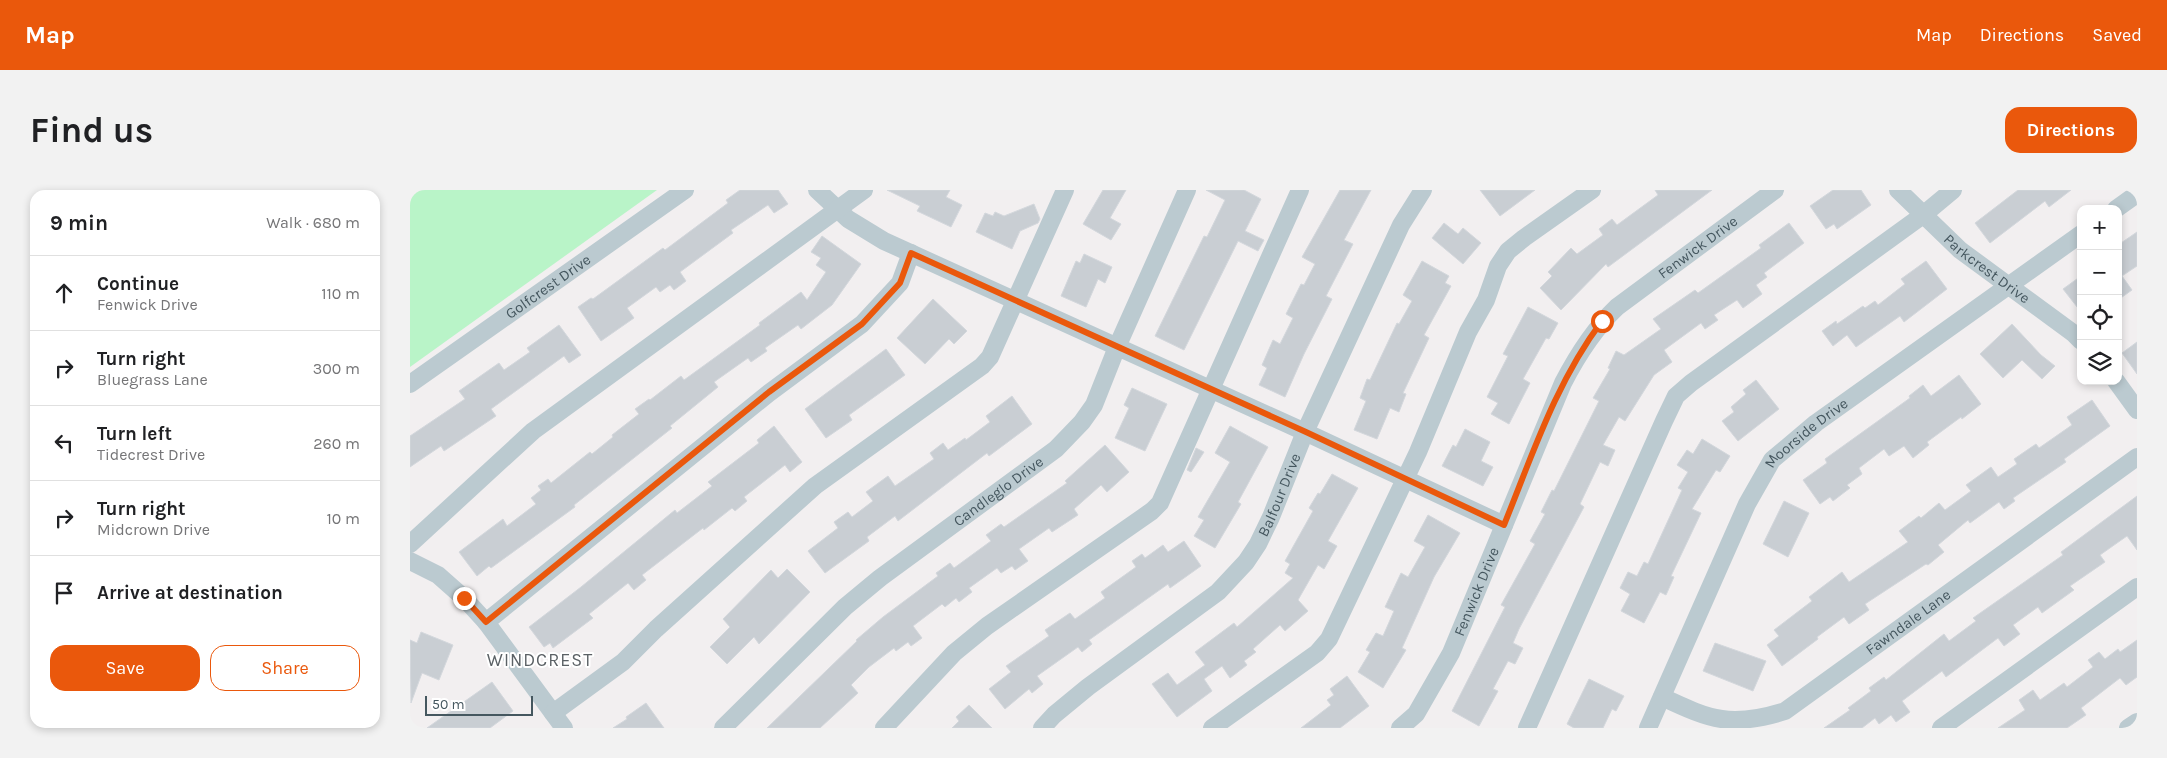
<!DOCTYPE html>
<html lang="en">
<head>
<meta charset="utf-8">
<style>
  body { margin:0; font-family:Karla,sans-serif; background:#f2f2f2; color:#202124 }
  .controls { position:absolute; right:15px; top:15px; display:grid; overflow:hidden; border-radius:10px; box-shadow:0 2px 8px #0003 }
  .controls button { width:45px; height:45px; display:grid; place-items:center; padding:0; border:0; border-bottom:1px solid #e0e0e0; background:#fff; color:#202124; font:25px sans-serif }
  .scale { position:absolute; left:15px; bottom:12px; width:108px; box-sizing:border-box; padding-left:5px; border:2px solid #45575f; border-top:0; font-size:14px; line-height:18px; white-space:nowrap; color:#45575f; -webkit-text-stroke:4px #fff; paint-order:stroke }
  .stop { position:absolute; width:15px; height:15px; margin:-11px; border:4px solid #ea580c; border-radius:50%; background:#fff }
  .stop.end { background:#ea580c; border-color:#fff; box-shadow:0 1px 5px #0008 }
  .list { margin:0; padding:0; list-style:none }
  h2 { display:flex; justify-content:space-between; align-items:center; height:65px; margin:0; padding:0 20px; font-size:21px }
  h2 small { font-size:16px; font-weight:400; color:#757577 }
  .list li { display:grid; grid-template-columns:32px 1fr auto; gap:15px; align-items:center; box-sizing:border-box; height:75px; padding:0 20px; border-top:1px solid #e0e0e0 }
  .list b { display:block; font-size:19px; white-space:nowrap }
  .list p { margin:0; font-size:16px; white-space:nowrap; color:#757577 }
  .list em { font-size:16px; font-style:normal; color:#757577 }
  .actions { display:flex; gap:10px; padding:15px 20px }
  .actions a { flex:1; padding:11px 0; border:1px solid #ea580c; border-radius:15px; text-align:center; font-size:18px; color:#ea580c }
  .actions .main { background:#ea580c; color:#fff }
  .icon { flex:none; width:28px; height:28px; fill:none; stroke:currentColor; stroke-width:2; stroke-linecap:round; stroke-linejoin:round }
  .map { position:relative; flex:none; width:1727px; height:538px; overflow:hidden; border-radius:15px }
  header { display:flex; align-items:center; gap:30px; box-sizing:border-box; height:70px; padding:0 25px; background:#ea580c; color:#fff }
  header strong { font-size:24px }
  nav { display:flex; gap:28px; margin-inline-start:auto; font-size:18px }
  .intro { display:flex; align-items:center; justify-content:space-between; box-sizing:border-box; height:120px; padding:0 30px }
  h1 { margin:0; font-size:35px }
  .button { padding:12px 22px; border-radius:15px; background:#ea580c; color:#fff; font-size:18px; font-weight:700 }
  main { display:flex; gap:30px; padding:0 30px }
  aside { flex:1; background:#fff; border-radius:15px; box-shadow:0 2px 8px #0003 }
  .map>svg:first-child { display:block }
  .green { fill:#b9f4c8 }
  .building { fill:#c9ced3; stroke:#d3d7dc }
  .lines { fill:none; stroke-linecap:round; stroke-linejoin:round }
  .minor { stroke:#bbcad0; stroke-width:18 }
  .route { stroke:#ea580c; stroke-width:6 }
  .labels { text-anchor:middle; stroke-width:4; stroke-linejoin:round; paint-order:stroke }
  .street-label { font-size:15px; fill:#45575f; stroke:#fff }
  .quarter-label { font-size:18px; letter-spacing:1px; fill:#5b6165; stroke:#fff }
</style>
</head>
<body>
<header>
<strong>Map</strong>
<nav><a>Map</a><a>Directions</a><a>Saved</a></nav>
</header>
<div class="intro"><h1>Find us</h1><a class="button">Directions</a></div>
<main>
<aside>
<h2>9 min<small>Walk · 680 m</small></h2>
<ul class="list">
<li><svg class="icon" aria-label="ahead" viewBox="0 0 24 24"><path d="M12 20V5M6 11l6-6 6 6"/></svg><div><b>Continue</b><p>Fenwick Drive</p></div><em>110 m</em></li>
<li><svg class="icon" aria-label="right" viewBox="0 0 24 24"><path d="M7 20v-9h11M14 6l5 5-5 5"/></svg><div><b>Turn right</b><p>Bluegrass Lane</p></div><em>300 m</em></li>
<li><svg class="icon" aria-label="left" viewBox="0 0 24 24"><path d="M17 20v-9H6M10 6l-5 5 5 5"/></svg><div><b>Turn left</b><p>Tidecrest Drive</p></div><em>260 m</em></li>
<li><svg class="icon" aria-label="right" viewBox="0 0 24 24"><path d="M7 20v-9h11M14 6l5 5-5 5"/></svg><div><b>Turn right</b><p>Midcrown Drive</p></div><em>10 m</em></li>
<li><svg class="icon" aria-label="arrive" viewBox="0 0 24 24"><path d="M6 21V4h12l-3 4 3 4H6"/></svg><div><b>Arrive at destination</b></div></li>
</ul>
<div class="actions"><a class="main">Save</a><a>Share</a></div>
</aside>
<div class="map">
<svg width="1727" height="538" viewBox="0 0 1727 538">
  <rect width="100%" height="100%" fill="#f2eff0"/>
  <path class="green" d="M0,0H247L0,177Z"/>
  <path class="building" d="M330,0H368L378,14L364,23L358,15L321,40L323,43L270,82L276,91L264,100L260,95L250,102L246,97L217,118L224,128L191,151L168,117L181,108L183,109L253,58L255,60L318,13L316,10Z
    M477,0H540L536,7L552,15L541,37L507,21L510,16Z
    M693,0H716L700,28L711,34L701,50L673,34Z
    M796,0H834L851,9L835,41L854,50L848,61L828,51L774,160L745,146L794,46L797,47L815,10Z
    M930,0H961L934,50L943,54L916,106L922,109L894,164L875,207L849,195L857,178L852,175L863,150L870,154L883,128L876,124L891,94L894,95L905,74L892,67Z
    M1070,0H1125L1090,26Z
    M1245,0H1302L1198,77L1196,74L1151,120L1130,98L1142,86L1138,82L1161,58L1167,64L1193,45L1189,39L1202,29L1207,35L1248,5Z
    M1423,0H1451L1461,15L1427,39L1424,34L1416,39L1400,16Z
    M1608,0H1661L1639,17L1635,11L1580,53L1565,33Z
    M624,14L630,29L628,33L610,41L602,59L566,42L575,23L583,26L585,22L594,26Z
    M1034,33L1048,44L1053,38L1071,53L1053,74L1022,48Z
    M1379,33L1394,53L1354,83L1357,87L1346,95L1352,104L1333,118L1327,110L1304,125L1308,130L1295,139L1291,133L1254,160L1262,172L1244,185L1215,231L1209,227L1193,255L1205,260L1198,276L1190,272L1170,314L1174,317L1109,439L1103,453L1113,458L1105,474L1098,471L1083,499L1088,501L1069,536L1042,521L1095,417L1091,415L1125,354L1120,351L1135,324L1131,322L1142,300L1144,301L1189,211L1183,208L1200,179L1198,178L1206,161L1214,165L1251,139L1243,129L1285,100L1288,103L1351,58L1349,55Z
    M1727,42V76L1712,86L1722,100L1708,110V55Z
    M412,46L451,74L422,115L391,139L388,135L355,158L357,161L341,172L338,168L304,192L308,197L260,236L262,238L164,315L165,317L81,378L79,376L67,386L49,362L93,329L97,336L126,314L121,308L131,300L128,296L138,289L141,293L180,262L182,264L203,247L202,245L229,224L225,219L239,209L240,210L271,186L274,190L350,135L349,133L391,102L397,110L416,82L406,75L411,68L401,62Z
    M674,64L702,77L695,93L688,89L676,117L651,106L666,71L670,73Z
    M1012,71L1039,86L1035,93L1041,96L1014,145L1019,148L993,203L996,204L989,222L980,218L967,249L944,240L956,211L950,208L957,189L960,190L987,133L989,134L1002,111L993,105Z
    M1516,71L1537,99L1494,132L1490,126L1446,157L1437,145L1423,156L1412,141L1426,131L1427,134L1453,116L1455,118L1465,111L1468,115L1495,94L1491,89Z
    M1671,86V122L1653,99Z
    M523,109L557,141L544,154L539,149L515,174L487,148Z
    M1118,117L1148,133L1139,149L1136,148L1113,189L1120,193L1099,234L1081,224L1088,213L1077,207L1098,166L1093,164Z
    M1602,134L1631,165L1645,176L1632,189L1612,170L1593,188L1570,164Z
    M149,135L171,165L159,173L154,166L81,219L86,226L34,261L31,256L0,277V246L55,209L49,201L89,173L94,180L120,162L117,158Z
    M1727,152V184L1712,163Z
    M476,159L495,185L439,225L442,230L416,248L395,219Z
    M1549,185L1571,214L1552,229L1551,227L1517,252L1519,255L1503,268L1494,256L1479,266L1474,259L1449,278L1452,284L1437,295L1440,298L1423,311L1420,307L1410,314L1393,290L1417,273L1415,269L1500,208L1499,206L1513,195L1521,206Z
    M1346,190L1369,219L1328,251L1312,231L1324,222L1321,217L1336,204L1333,200Z
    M722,198L757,214L735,261L705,248L719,218L714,215Z
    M602,206L622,234L579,266L577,263L488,331L485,326L457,347L459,351L415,383L398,361L428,338L424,332L438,322L442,327L463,311L456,302L478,286L485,296L524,269L520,263L533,253L538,260L555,248L556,250L580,232L576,226Z
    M1682,210L1700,236L1654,269L1656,272L1603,308L1605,311L1594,319L1589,312L1560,333L1558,330L1528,355L1534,362L1518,375L1516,374L1455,414L1459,420L1439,434L1434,427L1407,447L1408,449L1372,476L1357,455L1369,446L1364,440L1402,411L1399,407L1432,382L1439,392L1498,352L1489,341L1509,326L1511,328L1529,313L1535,320L1561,301L1556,295L1581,277L1588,287L1607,274L1604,269L1626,254L1629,258L1662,235L1657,227Z
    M364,236L392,272L380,282L375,275L334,307L337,311L325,321L322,318L294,340L293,338L232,385L236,390L224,400L218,393L179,424L183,428L143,458L140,453L134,457L119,437L171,397L265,320L267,323L302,296L298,292L349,253L347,250Z
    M820,236L858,257L828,312L831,314L805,358L784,346L794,330L788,327L820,272L805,263Z
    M1055,239L1080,252L1071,271L1083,277L1073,296L1032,276L1043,255L1046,257Z
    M1292,249L1320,266L1310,282L1306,280L1282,319L1291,323L1261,386L1264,387L1256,405L1250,402L1234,433L1211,421L1220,404L1210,398L1218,382L1227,386L1234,372L1238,374L1272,300L1268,298L1278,282L1267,275L1277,260L1283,264Z
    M695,255L719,282L697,302L691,295L664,319L668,325L642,342L639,338L609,359L618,371L605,380L602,376L591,383L587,378L559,398L562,402L549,412L546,408L535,417L532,414L503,436L512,448L501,456L498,452L486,461L484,458L459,477L441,495L448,503L410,538H357L447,451L446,450L473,427L528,386L526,383L540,373L544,378L581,351L576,345L591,334L594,337L657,293L655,291Z
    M786,258L794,262L781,282L777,280Z
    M922,284L948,298L918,351L927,356L914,379L908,375L888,410L898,421L875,441L870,435L843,459L846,462L834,471L837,475L820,488L812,476L794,489L802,501L767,527L742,494L758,483L767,495L795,475L785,462L824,433L827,437L883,388L875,383L880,374L875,371L903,321L899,318L908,303L910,304Z
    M1727,306V360L1717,346L1690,365L1695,372L1660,396L1664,400L1632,423L1628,417L1603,435L1610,444L1594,456L1588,448L1536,487L1532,481L1492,511L1500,522L1486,532L1481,525L1469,534L1465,528L1452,538H1414L1440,520L1438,518L1461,501L1459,498L1474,487L1476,490L1534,444L1539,451L1566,431L1563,428L1653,365L1651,362Z
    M1374,311L1399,323L1378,367L1353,354Z
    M1018,325L1050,343L1024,387L992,458L996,460L973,498L948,482L960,462L956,460L966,443L973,446L984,421L975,417L991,383L998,387L1015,357L1004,351Z
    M774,351L791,376L760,398L758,394L679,450L682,454L672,462L668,457L627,486L633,494L622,503L619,499L595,519L579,499L601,482L596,476L639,446L635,440L660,423L665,429L695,408L691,402L726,377L722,371L732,364L735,368L753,355L758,362Z
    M377,379L400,402L349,454L344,447L317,474L300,457L320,437L313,429L361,380L368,388Z
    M11,442L43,455L29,490L12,483L1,513L0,450L7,453Z
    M1727,450V487L1716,495L1710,488L1671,518L1676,525L1657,538H1588L1615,520L1609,510L1623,500L1630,510L1654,493L1657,497L1683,477L1678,470L1689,462L1695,469L1708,459L1710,462Z
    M1305,453L1356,471L1343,501L1293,481Z
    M937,486L959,516L930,538H891L921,515L917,510L924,505L920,499Z
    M1179,489L1214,506L1206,521L1202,519L1193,538H1164L1157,534Z
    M82,492L103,521L80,538H17Z
    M236,513L254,538H203L217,529L216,527Z
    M559,515L582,538H542L549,531L546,527Z"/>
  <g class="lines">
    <g class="minor">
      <path d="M407,0L438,29L474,51L895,242L1094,335"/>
      <path id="s1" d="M1488,0L1550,60L1663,143L1671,151"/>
      <path d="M1706,19L1727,4"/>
      <path d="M1706,191L1727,220"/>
      <path id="s2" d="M0,194L275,0"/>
      <path d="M0,354L123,241L454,0"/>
      <path d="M0,371L28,385L54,408L76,432L154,538"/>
      <path d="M76,432L359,203L452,134L490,93L501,63"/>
      <path id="s3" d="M1252,507C1301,530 1321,538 1375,521L1727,267"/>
      <path d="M143,523L213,472L246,439L405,296L572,176L580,167L655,0"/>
      <path id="s4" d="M313,538L435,417L470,388L646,259L672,232L684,215L707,157L777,0"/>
      <path d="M474,538L544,463L577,436L742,321L750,313L890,0"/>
      <path id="s5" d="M632,538L644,525L678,497L808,402L836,372L848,354L861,327L895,242L991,35L1013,0"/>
      <path d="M802,538L907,463L919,449L1008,262L1058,142L1076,110L1088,76L1098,61L1114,48L1182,0"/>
      <path id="s6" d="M990,538L1006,524L1041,463L1153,193C1168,164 1184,139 1207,117L1365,0"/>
      <path d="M1117,538L1254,231L1266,206L1281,193L1513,25L1543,0"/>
      <path id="s7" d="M1238,538L1337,314L1362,270L1406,233L1671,44"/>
      <path d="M1531,538L1727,397"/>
      <path d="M1718,538L1727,532"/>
    </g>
  </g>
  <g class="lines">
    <path class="route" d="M54,408L76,432L359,202L452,134L490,93L501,63L896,242L1094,335C1122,266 1146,192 1192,131"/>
  </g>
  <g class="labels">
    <g class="street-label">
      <text dy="5" stroke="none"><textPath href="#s6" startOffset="578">Fenwick Drive</textPath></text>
      <text dy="5" stroke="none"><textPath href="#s1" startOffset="119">Parkcrest Drive</textPath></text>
      <text dy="5" stroke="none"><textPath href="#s2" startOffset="169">Golfcrest Drive</textPath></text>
      <text dy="5" stroke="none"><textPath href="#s7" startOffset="339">Moorside Drive</textPath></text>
      <text dy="5" stroke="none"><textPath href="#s4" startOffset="364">Candleglo Drive</textPath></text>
      <text dy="5" stroke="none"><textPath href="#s5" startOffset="339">Balfour Drive</textPath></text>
      <text dy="5" stroke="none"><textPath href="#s6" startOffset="158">Fenwick Drive</textPath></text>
      <text dy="5" stroke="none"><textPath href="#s3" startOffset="280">Fawndale Lane</textPath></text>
    </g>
    <g class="quarter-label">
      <text x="130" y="476">WINDCREST</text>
    </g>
  </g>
</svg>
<div class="controls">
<button>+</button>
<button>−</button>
<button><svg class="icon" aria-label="locate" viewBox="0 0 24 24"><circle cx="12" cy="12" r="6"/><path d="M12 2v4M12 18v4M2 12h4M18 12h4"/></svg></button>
<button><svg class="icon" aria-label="layers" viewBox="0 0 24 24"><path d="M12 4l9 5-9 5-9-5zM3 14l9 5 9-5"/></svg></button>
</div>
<div class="scale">50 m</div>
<div class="stop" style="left:1192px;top:131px"></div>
<div class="stop end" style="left:54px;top:408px"></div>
</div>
</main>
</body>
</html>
